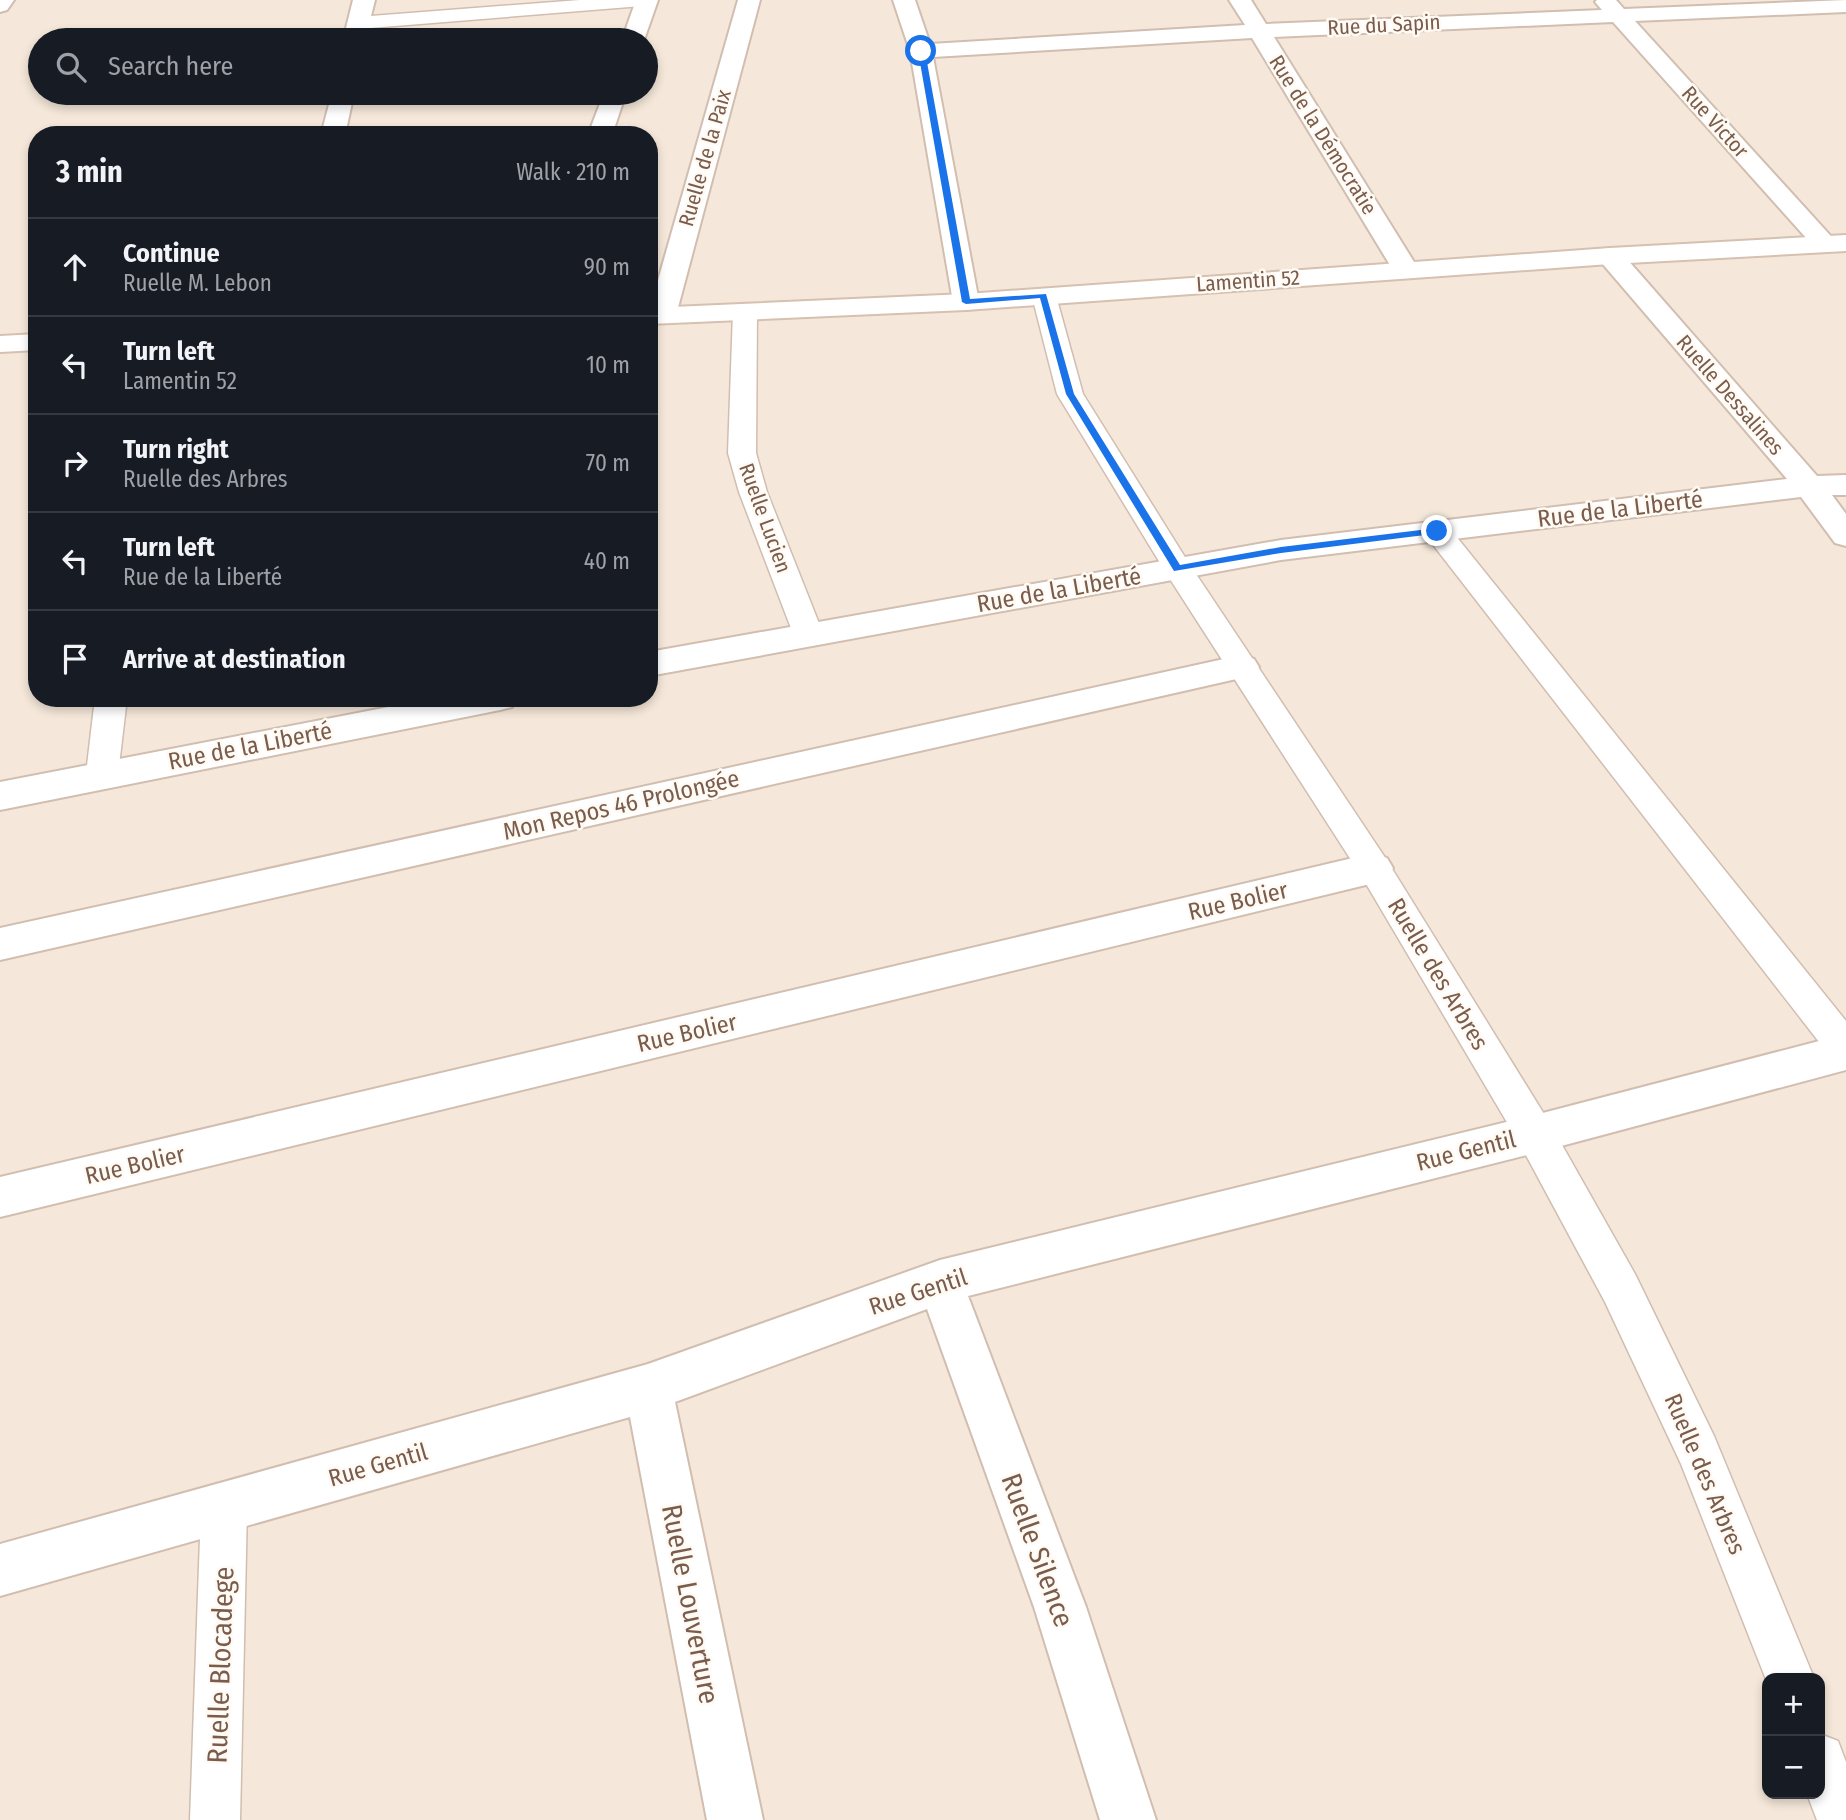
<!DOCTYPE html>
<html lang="en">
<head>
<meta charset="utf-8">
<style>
  body { margin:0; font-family:"Fira Sans Condensed",sans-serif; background:#242831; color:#f1f3f6 }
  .controls { position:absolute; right:21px; bottom:21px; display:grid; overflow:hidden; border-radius:14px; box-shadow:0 4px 10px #0003 }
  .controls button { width:63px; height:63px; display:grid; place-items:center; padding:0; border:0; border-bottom:2px solid #363941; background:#171b24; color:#f1f3f6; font:35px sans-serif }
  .stop { position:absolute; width:21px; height:21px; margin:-16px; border:5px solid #1a73e8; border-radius:50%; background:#fff }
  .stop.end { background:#1a73e8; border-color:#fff; box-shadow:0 2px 7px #0008 }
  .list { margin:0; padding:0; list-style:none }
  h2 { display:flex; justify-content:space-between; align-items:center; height:91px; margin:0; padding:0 28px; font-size:30px }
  h2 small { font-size:23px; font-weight:400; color:#9ea1a6 }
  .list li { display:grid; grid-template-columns:46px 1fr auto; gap:21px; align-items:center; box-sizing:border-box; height:98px; padding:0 28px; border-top:2px solid #363941 }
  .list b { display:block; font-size:26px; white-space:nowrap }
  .list p { margin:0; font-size:23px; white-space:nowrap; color:#9ea1a6 }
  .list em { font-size:23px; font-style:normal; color:#9ea1a6 }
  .icon { flex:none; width:38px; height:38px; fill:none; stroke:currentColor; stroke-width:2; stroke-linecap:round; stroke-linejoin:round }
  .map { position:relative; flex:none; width:1846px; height:1820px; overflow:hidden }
  .search { position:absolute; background:#171b24; box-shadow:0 4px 10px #0003; left:28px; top:28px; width:630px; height:77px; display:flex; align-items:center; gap:18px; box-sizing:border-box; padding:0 24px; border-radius:38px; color:#9ea1a6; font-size:26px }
  .panel { position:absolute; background:#171b24; box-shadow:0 4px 10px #0003; left:28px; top:126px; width:630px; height:581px; border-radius:28px }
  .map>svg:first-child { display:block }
  .residential { fill:#f5e8da; fill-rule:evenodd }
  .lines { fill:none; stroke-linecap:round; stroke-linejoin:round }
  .lane-casing { stroke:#d1beb0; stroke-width:3 }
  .street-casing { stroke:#d1beb0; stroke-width:4 }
  .secondary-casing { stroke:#d6c0b0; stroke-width:4 }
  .lane { fill:#fff; fill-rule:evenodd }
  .street { fill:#fff; fill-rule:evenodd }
  .secondary { fill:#fff; fill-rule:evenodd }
  .route { fill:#1a73e8 }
  .labels { text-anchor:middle; stroke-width:5; stroke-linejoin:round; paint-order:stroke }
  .far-street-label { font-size:21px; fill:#7a5c4d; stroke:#fffaf3 }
  .street-label { font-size:24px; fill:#7a5c4d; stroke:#fffaf3 }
  .near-street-label { font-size:28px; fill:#7a5c4d; stroke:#fffaf3 }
</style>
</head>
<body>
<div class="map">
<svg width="1846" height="1820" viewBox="0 0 1846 1820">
  <rect width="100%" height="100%" fill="#fdf6ec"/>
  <path class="residential" d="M0,0H1846V1820H0ZM40,40H646V93H40ZM37,135H649V698H37ZM1767,1678H1820V1794H1767Z"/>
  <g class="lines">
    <defs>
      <path id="lane" d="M580,0H652L642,6L358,29L348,23L358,17Z
        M1044,289L1053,291L1056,296L1083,394L1188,562L1386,859L1549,1122L1635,1274L1714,1436L1814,1678H1767V1682L1681,1464L1605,1302L1521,1146L1362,877L1168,576L1057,394L1032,296L1035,291Z
        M745,305L754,307L757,312L756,453L767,492L824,636L820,643L809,646L798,643L794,636L739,492L728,453L733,312L736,307Z
        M1437,522L1447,525L1846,1021V1065L1833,1060L1427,537L1423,531L1427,525Z
        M95,698H127L118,774L114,783L102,786L90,783L86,774Z
        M224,1486L240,1493L247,1509L240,1820H190L201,1509L208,1493Z
        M1820,1734L1838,1741L1846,1762V1820H1817L1807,1794H1820Z"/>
      <path id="street" d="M0,0H14L7,10L0,12Z
        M353,0H375L365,40H343Z
        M636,0H658L644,40H622Z
        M738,0H760L676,315L672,321L662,323L652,321L649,312Z
        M893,0H915L930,44L1245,25L1229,0H1251L1266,24L1602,10L1595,2L1597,0H1616L1624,9L1846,0V12L1635,21L1838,244L1834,249L1825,252L1816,249L1613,22L1274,37L1419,270L1415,276L1406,278L1397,276L1393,270L1252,38L933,57L979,302L975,308L966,310L957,308L953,302L910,51Z
        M332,93H354L345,135H321Z
        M604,93H626L612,135H588Z
        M1610,248L1619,250L1817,476L1846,475V495H1832L1846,514V546L1835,543L1801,497L1281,560L649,676V652L1281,540L1787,479L1601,262L1597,256L1601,250Z
        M1242,655L1254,659L1259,667L1254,675L0,960V928Z
        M435,698H517L512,707L500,710L0,810V782Z
        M1374,853L1387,858L1393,868L1387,878L1374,883L0,1217V1177Z
        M1846,1034V1070L1535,1153L968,1296L1086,1607L1156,1820H1100L1034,1607L927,1309L675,1402L763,1820H707L630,1417L0,1596V1544L648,1364L940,1260L1535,1115Z"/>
      <path id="secondary" d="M1846,235V251L1610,264L966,310L649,324V308L966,294L1610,248Z
        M37,334V350L0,352V336Z"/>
    </defs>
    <use href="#lane" class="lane-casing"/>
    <use href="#street" class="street-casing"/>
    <use href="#secondary" class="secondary-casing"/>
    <use href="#lane" class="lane"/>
    <use href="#street" class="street"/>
    <use href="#secondary" class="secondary"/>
  </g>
  <path class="route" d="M921,49L925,51L970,299L1046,294L1074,394L1180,565L1281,547L1437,528L1442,531L1441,533L1281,553L1174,571L1066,394L1040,298L966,304L962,302L918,51Z"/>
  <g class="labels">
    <g class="far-street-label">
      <text transform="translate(1384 25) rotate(-3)" y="7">Rue du Sapin</text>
      <text transform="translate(1715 122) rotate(48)" y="7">Rue Victor</text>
      <text transform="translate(1323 135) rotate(58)" y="7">Rue de la Démocratie</text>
      <text transform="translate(705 158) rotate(-74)" y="7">Ruelle de la Paix</text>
      <text transform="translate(1248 281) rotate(-4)" y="7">Lamentin 52</text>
      <text transform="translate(1730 395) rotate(49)" y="7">Ruelle Dessalines</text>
      <text transform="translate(765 518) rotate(70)" y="7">Ruelle Lucien</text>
    </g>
    <g class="street-label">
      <text transform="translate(1620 509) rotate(-7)" y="8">Rue de la Liberté</text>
      <text transform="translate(1059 590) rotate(-10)" y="8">Rue de la Liberté</text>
      <text transform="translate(250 746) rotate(-11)" y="8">Rue de la Liberté</text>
      <text transform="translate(621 805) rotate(-13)" y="8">Mon Repos 46 Prolongée</text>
      <text transform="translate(1238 901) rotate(-13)" y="8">Rue Bolier</text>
      <text transform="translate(1438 974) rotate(59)" y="8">Ruelle des Arbres</text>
      <text transform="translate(687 1033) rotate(-13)" y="8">Rue Bolier</text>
      <text transform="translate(1466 1151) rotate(-14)" y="8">Rue Gentil</text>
      <text transform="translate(135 1165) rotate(-13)" y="8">Rue Bolier</text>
      <text transform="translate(918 1292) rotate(-18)" y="8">Rue Gentil</text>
      <text transform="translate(378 1465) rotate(-16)" y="8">Rue Gentil</text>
      <text transform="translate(1705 1474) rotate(67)" y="8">Ruelle des Arbres</text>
    </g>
    <g class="near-street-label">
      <text transform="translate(1038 1550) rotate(70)" y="10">Ruelle Silence</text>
      <text transform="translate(691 1604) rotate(79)" y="10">Ruelle Louverture</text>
      <text transform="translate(220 1665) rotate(-88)" y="10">Ruelle Blocadege</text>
    </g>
  </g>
</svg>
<div class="controls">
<button>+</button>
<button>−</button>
</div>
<div class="stop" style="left:921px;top:51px"></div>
<div class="stop end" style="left:1437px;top:531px"></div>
<div class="search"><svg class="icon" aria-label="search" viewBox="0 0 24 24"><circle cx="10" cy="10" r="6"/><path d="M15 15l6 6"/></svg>Search here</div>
<section class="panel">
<h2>3 min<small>Walk · 210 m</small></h2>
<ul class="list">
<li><svg class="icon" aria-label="ahead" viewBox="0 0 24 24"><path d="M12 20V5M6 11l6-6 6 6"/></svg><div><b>Continue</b><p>Ruelle M. Lebon</p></div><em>90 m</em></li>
<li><svg class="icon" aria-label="left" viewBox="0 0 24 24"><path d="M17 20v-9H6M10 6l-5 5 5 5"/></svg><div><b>Turn left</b><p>Lamentin 52</p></div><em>10 m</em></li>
<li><svg class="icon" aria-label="right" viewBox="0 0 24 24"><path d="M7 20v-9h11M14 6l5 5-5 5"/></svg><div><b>Turn right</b><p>Ruelle des Arbres</p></div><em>70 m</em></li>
<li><svg class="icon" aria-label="left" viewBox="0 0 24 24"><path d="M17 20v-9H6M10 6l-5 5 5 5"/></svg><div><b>Turn left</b><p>Rue de la Liberté</p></div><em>40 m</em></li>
<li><svg class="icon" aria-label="arrive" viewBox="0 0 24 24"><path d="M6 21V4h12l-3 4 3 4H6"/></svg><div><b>Arrive at destination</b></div></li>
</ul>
</section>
</div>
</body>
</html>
